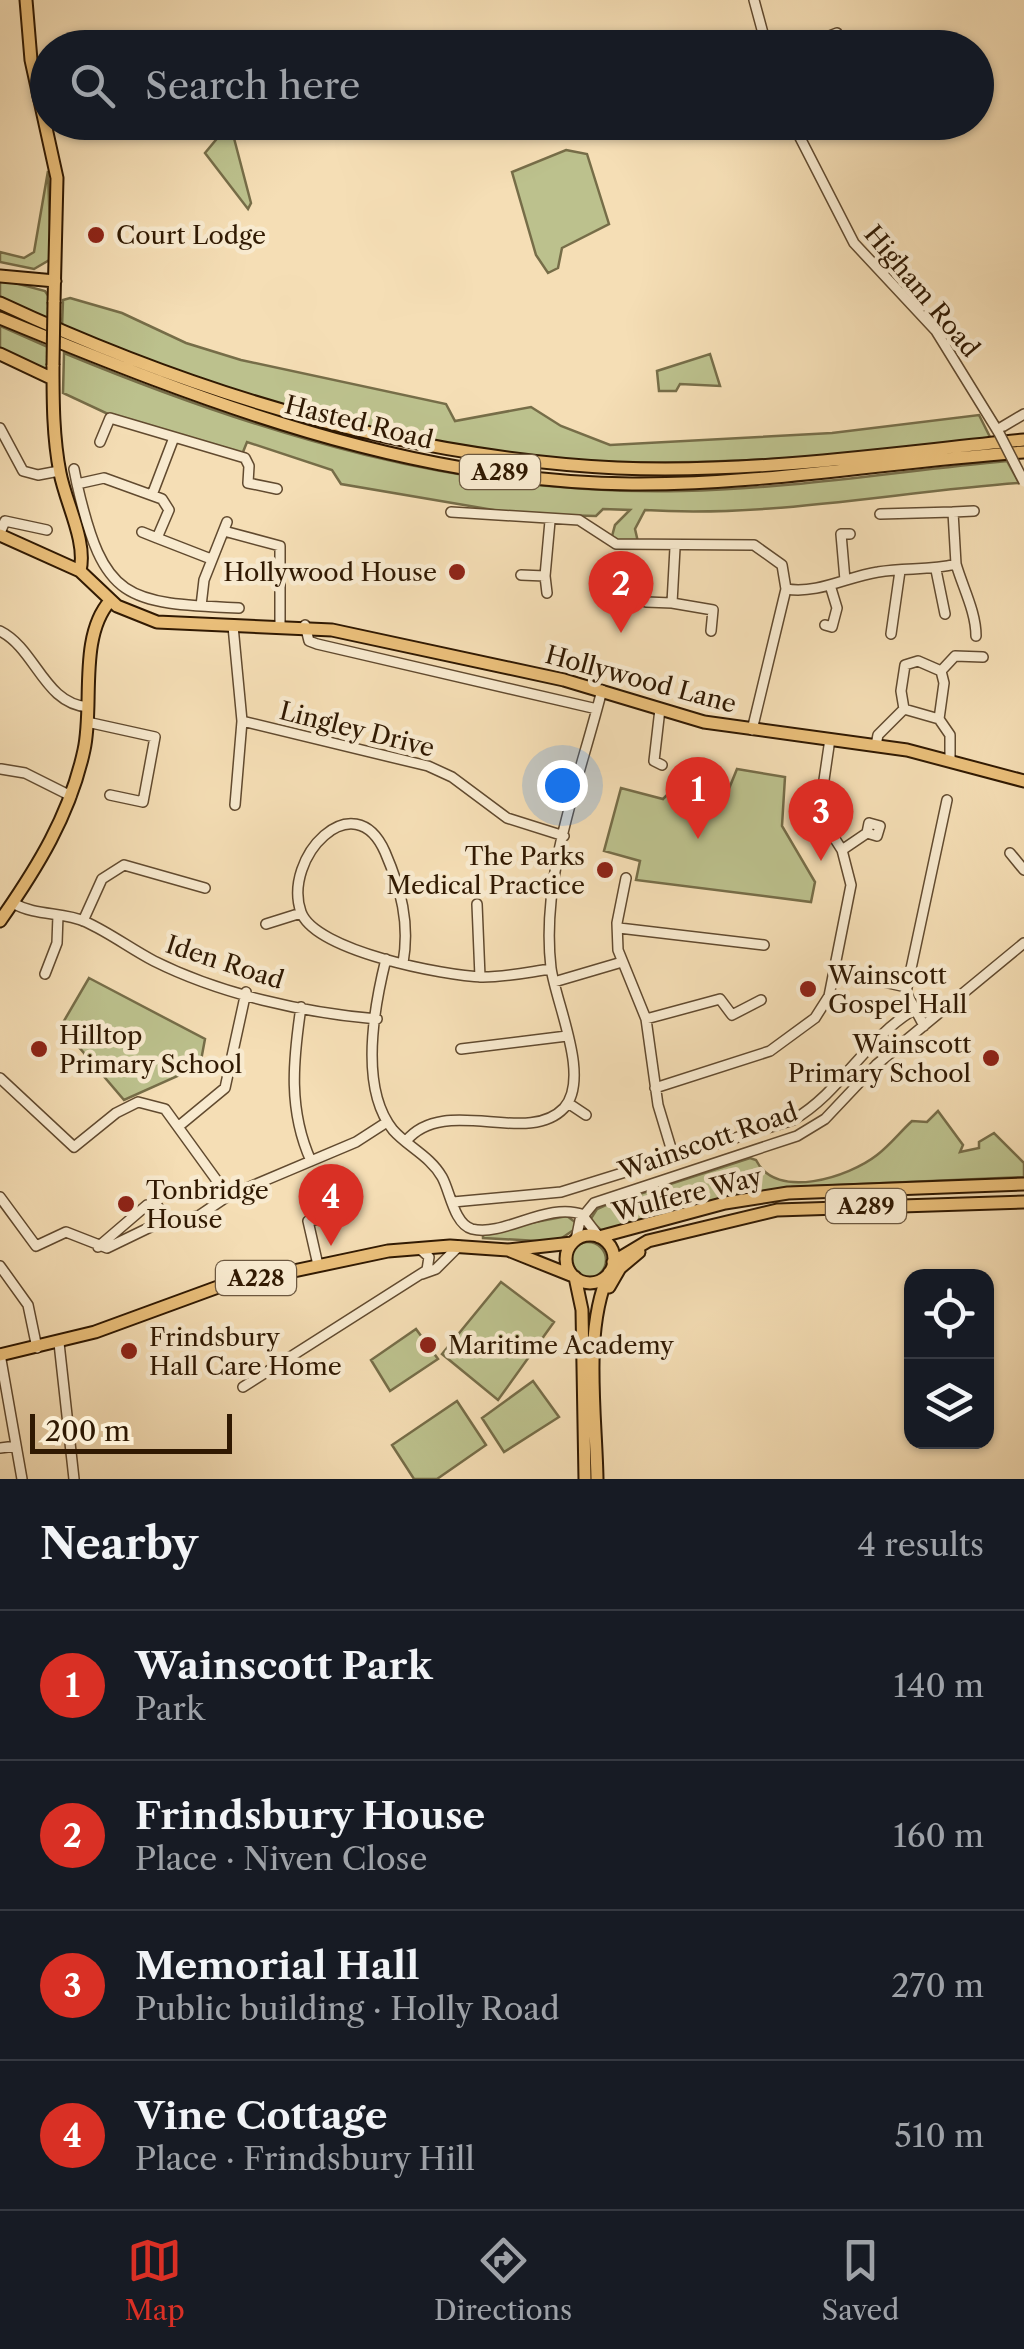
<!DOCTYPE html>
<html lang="en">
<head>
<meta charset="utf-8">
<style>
  body { margin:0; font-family:"Libre Caslon Text",serif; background:#20242c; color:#f1f3f6 }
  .controls { position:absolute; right:30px; bottom:30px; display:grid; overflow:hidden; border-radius:20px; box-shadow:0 2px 8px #0004 }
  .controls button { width:90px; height:90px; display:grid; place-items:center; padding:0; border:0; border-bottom:2px solid #363941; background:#171b24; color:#f1f3f6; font:50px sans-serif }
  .scale { position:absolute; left:30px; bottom:25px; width:202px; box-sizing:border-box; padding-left:10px; border:5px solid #301902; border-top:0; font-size:28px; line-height:35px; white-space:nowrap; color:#301902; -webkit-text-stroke:8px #f8eacf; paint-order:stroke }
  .you { position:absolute; left:562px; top:785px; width:35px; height:35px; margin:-25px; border:8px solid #fff; border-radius:50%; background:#1a73e8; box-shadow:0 0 0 15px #1a73e833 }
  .badge { display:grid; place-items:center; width:65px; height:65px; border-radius:50%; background:#d93025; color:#fff; font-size:32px; font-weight:700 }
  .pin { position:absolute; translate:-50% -82px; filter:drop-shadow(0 2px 5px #0008) }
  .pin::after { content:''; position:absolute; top:52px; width:35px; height:30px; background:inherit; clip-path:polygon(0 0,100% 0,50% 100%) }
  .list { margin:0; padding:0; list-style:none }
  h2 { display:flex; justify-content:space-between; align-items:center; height:130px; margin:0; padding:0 40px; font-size:42px }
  h2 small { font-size:32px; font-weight:400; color:#9ea1a6 }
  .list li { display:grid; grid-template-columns:65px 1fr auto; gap:30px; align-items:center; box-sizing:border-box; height:150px; padding:0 40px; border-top:2px solid #363941 }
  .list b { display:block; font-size:38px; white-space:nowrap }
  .list p { margin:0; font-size:32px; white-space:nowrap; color:#9ea1a6 }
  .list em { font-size:32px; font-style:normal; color:#9ea1a6 }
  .icon { flex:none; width:55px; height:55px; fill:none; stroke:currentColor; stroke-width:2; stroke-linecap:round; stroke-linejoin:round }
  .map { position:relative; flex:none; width:1024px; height:1479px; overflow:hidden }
  .search { position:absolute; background:#171b24; box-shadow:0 2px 8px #0004; left:30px; right:30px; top:30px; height:110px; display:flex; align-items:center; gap:25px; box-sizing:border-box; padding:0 35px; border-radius:55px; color:#9ea1a6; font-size:38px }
  .sheet { height:730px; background:#171b24 }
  nav { display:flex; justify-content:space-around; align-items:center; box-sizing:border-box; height:140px; border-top:2px solid #363941; background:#171b24; font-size:28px; color:#9ea1a6 }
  nav a { display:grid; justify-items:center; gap:5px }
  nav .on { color:#d93025 }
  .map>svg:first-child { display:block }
  .green { fill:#bcc18d; stroke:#766d48; stroke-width:2.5 }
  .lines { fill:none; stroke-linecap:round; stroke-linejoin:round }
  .minor-casing { stroke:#614a2f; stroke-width:12 }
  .major-casing { stroke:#301902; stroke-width:15 }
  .minor { stroke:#f8eacf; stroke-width:9 }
  .major { stroke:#eabf7a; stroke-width:11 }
  .minor-bridge-casing { stroke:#614a2f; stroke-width:12; stroke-linecap:butt }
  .major-bridge-casing { stroke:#301902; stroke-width:15; stroke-linecap:butt }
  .minor-bridge { stroke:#f8eacf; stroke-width:9 }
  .major-bridge { stroke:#eabf7a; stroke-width:11 }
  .poi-dot { fill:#8f2418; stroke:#f8eacf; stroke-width:4 }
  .labels { text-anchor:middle; stroke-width:9; stroke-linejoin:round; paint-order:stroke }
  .shield { fill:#f8eacf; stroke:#6c5840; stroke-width:2.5 }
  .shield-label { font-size:22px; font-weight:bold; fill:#301902 }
  .poi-label { font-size:25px; fill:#301902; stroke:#f8eacf; text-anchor:start }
  .street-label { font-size:25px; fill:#301902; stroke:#f8eacf }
</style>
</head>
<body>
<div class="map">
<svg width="1024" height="1479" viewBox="0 0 1024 1479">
  <rect width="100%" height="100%" fill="#f5deb5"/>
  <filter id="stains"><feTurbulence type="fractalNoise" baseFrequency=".002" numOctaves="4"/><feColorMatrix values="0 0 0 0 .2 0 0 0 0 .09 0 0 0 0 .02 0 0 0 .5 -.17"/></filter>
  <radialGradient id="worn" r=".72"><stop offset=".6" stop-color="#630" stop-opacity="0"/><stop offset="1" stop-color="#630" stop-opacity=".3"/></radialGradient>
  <path class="green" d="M230,123L251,203L248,209L205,153Z
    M566,150L587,154L609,224L562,248L558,268L548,273L536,255L512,172Z
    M48,171L51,259L34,269L0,262V252L24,258L34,252Z
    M0,279L45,291L49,297V321L0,300Z
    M70,298L122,313L186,343L241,360L446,404L455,421L531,407L561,426L610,445L832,433L979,415L992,441C805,458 618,478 431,444C304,421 182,373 62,327L63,300Z
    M0,326L48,347L49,371L0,353Z
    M64,353C265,436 462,496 682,491C791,489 899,471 1007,461L1019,483C895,492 769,518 645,510L635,529L638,542L611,540L615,525L630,510L603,509L596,516L517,514L341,484L332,470L247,442L243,452L236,453L123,421L63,393Z
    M710,354L720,386L680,384L676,391H659L657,371Z
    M737,769L785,777L782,826L815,882L811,902L636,880L640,861L604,851L621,788L663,799L676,786L726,796Z
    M89,978L205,1039L200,1066L124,1100L61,1026Z
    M938,1111L963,1145L960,1152L979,1148V1142L994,1133L1024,1163V1177L792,1187L725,1198L602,1231L590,1220L597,1209L606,1205L750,1158L756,1160C776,1201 849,1177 877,1155C890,1145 900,1132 912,1121L927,1122Z
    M567,1216L575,1222V1229L556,1242L483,1238V1232Z
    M570 1260a18 18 0 1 1 36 0a18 18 0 1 1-36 0Z
    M501,1282L554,1322L498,1400L442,1354Z
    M416,1329L438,1359L390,1391L371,1360Z
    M533,1381L559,1417L504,1452L482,1418Z
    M457,1401L486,1445L437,1479H414L392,1445Z"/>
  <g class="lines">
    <defs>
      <path id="minor" d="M754,0L767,48
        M798,48L837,33
        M792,122L854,243L936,331L999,433
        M0,428L23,471L38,475L59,471
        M997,430L1024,414
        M100,442L110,418L245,458L249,466L248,483L277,489
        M74,469L77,484L104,478L162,499L169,510L157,538L211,559
        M77,484C104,601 125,603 239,608
        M152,495L173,440
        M451,512L579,520L616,544L754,545L782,565L786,589L752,730
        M880,514L953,512
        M224,531L280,546V625
        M142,532L157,538
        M0,533L5,521L47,530
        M956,564C963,588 976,612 976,636
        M936,570L945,614
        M521,575L545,576L550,521
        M545,576L547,593
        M845,580L841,534H850
        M786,589C819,594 846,577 878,572C905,567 929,571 956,564L953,512L974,511
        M646,602L672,603L675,548
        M672,603L713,610L711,631
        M201,606L204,580L227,522
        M305,625L309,641L317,644L597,709
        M825,625L832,627L837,608L830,585
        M233,626L242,721L235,805
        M0,631C36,649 44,704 88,707
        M891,634L900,571
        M941,671L955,656L983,657
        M660,709L654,761L662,765
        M904,709L939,719
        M242,721L428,766L452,777L507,818L564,836
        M87,722L155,737L143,802L110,795
        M876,745L878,735L904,709L901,691L905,665L918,661L941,671L944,683L939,719L950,735V761
        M1,769L25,773L71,796
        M842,850L867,833L869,823L880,826L877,836L867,833
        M1010,853L1024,870
        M626,878L617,923L618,950L646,1019L658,1105L674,1158
        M13,903C37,917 62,911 86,922C110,933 131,949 154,961C220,994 304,1013 377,1019
        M477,904L480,977
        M83,921L102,879L124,865L205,888
        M266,924L301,913
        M619,928L764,945
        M386,959C374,1007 359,1088 393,1130C408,1147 430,1156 442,1177C450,1191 454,1224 472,1229C505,1237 547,1201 584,1215
        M403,963C410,923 401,889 385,852C354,782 282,858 301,912C315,951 445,976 483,977C506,977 529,972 551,969
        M835,971L906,987
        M45,974L57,943L58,915
        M554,982L622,962
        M301,1007C293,1061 288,1110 311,1161
        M646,1019L720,999L732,1015L761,1000
        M924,1026L906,992L947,800
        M461,1049L567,1036
        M0,1078L74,1147L116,1113L138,1102L165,1109L228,1196
        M655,1088L770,1051L815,1018L829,996L851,885L842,850L819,814L830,739
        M568,1103L586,1115
        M179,1126L225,1088L246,992
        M406,1141C445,1094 527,1147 564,1108C591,1078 556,1004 551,968C540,876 580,778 602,690
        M0,1197L36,1246L66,1232L107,1248L167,1219L176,1222L200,1215L228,1196L356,1142L387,1122
        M453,1202L561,1192L793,1120C841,1092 865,1040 912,1011
        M583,1216L599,1237
        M576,1240L580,1220L594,1203L797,1136L825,1119L876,1065L1024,943
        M98,1247L147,1205L156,1204L167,1219
        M318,1265L308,1221L342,1215
        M0,1266L28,1305L37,1348
        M422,1274L436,1269L459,1246
        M59,1343L74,1479
        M0,1354L22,1479
        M243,1387L427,1270L429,1257L420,1249
        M0,1448L16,1446"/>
      <path id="major" d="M26,0L31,60L57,178L54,302
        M0,276L55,281
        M0,303C195,394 401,457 617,468C752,474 890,453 1024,440
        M0,318C204,402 408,482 632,484C764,485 893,461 1024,452
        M0,354L53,379
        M53,365C53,401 53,437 60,473C66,504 87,541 80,571
        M0,535L80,571L117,606L157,622L332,630L564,680L704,722L907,750L1024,781
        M0,921C37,868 70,815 84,750C94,706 78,637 110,601
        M566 1259a24 24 0 1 1 48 0a24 24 0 1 1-48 0Z
        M599,1237L725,1203L788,1193L1024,1184
        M508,1250L572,1243
        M613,1262L648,1241L777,1210L1024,1202
        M575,1277L582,1310L585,1479
        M609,1287L620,1268L639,1252
        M0,1355L95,1332L218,1287L388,1251L450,1246L508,1250L573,1276
        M597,1479C596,1415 583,1330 609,1273"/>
    </defs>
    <use href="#minor" class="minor-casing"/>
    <use href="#major" class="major-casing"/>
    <use href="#minor" class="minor"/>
    <use href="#major" class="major"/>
    <defs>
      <path id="minor-bridge" d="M999,433L1024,482"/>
      <path id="major-bridge" d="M53,365L54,302"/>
    </defs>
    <use href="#minor-bridge" class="minor-bridge-casing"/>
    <use href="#major-bridge" class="major-bridge-casing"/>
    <use href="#minor-bridge" class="minor-bridge"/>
    <use href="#major-bridge" class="major-bridge"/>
  </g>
  <g class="poi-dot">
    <circle cx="96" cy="235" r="10"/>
    <circle cx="457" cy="572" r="10"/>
    <circle cx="605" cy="870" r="10"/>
    <circle cx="808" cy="989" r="10"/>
    <circle cx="39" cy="1049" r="10"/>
    <circle cx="991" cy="1058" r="10"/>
    <circle cx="126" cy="1204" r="10"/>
    <circle cx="428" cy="1345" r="10"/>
    <circle cx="129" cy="1351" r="10"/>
  </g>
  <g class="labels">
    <g class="shield">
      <rect x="460" y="455" width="80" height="34" rx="8"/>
      <rect x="826" y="1189" width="80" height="34" rx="8"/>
      <rect x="216" y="1261" width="80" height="34" rx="8"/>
    </g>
    <g class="shield-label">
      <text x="500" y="480">A289</text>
      <text x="866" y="1214">A289</text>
      <text x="256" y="1286">A228</text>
    </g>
    <g class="poi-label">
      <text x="116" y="244">Court Lodge</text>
      <text x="437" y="581" text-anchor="end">Hollywood House</text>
      <text x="585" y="865" text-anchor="end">The Parks<tspan x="585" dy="29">Medical Practice</tspan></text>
      <text x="828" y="984">Wainscott<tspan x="828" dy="29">Gospel Hall</tspan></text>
      <text x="59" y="1044">Hilltop<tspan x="59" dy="29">Primary School</tspan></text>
      <text x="971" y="1053" text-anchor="end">Wainscott<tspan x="971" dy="29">Primary School</tspan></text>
      <text x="146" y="1199">Tonbridge<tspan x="146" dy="29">House</tspan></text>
      <text x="149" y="1346">Frindsbury<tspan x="149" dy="29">Hall Care Home</tspan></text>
      <text x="448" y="1354">Maritime Academy</text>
    </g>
    <g class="street-label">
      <text transform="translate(922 291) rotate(50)" y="9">Higham Road</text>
      <text transform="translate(359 422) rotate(14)" y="9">Hasted Road</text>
      <text transform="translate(641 679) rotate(15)" y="9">Hollywood Lane</text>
      <text transform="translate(357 729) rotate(14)" y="9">Lingley Drive</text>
      <text transform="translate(225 962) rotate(18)" y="9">Iden Road</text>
      <text transform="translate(708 1141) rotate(-19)" y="9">Wainscott Road</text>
      <text transform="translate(687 1194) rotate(-14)" y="9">Wulfere Way</text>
    </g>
  </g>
  <rect width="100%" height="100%" filter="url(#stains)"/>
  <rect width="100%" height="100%" fill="url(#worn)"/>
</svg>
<div class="controls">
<button><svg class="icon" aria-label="locate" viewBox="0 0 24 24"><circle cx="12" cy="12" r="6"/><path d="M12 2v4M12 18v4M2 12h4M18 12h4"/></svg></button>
<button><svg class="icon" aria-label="layers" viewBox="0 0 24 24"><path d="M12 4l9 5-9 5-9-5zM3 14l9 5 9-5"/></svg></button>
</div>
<div class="scale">200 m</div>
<div class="you"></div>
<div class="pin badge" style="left:698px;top:839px">1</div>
<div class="pin badge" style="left:621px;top:633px">2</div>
<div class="pin badge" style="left:821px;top:861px">3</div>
<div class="pin badge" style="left:331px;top:1246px">4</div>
<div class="search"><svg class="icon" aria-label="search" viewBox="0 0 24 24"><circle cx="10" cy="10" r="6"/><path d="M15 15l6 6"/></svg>Search here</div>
</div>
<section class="sheet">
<h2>Nearby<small>4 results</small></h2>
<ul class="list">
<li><span class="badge">1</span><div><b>Wainscott Park</b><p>Park</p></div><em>140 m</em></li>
<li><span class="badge">2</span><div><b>Frindsbury House</b><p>Place · Niven Close</p></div><em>160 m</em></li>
<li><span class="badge">3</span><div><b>Memorial Hall</b><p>Public building · Holly Road</p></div><em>270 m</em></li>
<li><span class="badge">4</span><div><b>Vine Cottage</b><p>Place · Frindsbury Hill</p></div><em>510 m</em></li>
</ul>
</section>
<nav>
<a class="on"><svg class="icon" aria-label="map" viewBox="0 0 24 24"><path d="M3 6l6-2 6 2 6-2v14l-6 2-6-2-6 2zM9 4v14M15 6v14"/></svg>Map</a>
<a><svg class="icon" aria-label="directions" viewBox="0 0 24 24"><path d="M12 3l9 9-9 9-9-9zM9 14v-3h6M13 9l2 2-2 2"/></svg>Directions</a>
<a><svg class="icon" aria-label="saved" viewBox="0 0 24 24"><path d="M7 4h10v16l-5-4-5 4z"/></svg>Saved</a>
</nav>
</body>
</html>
